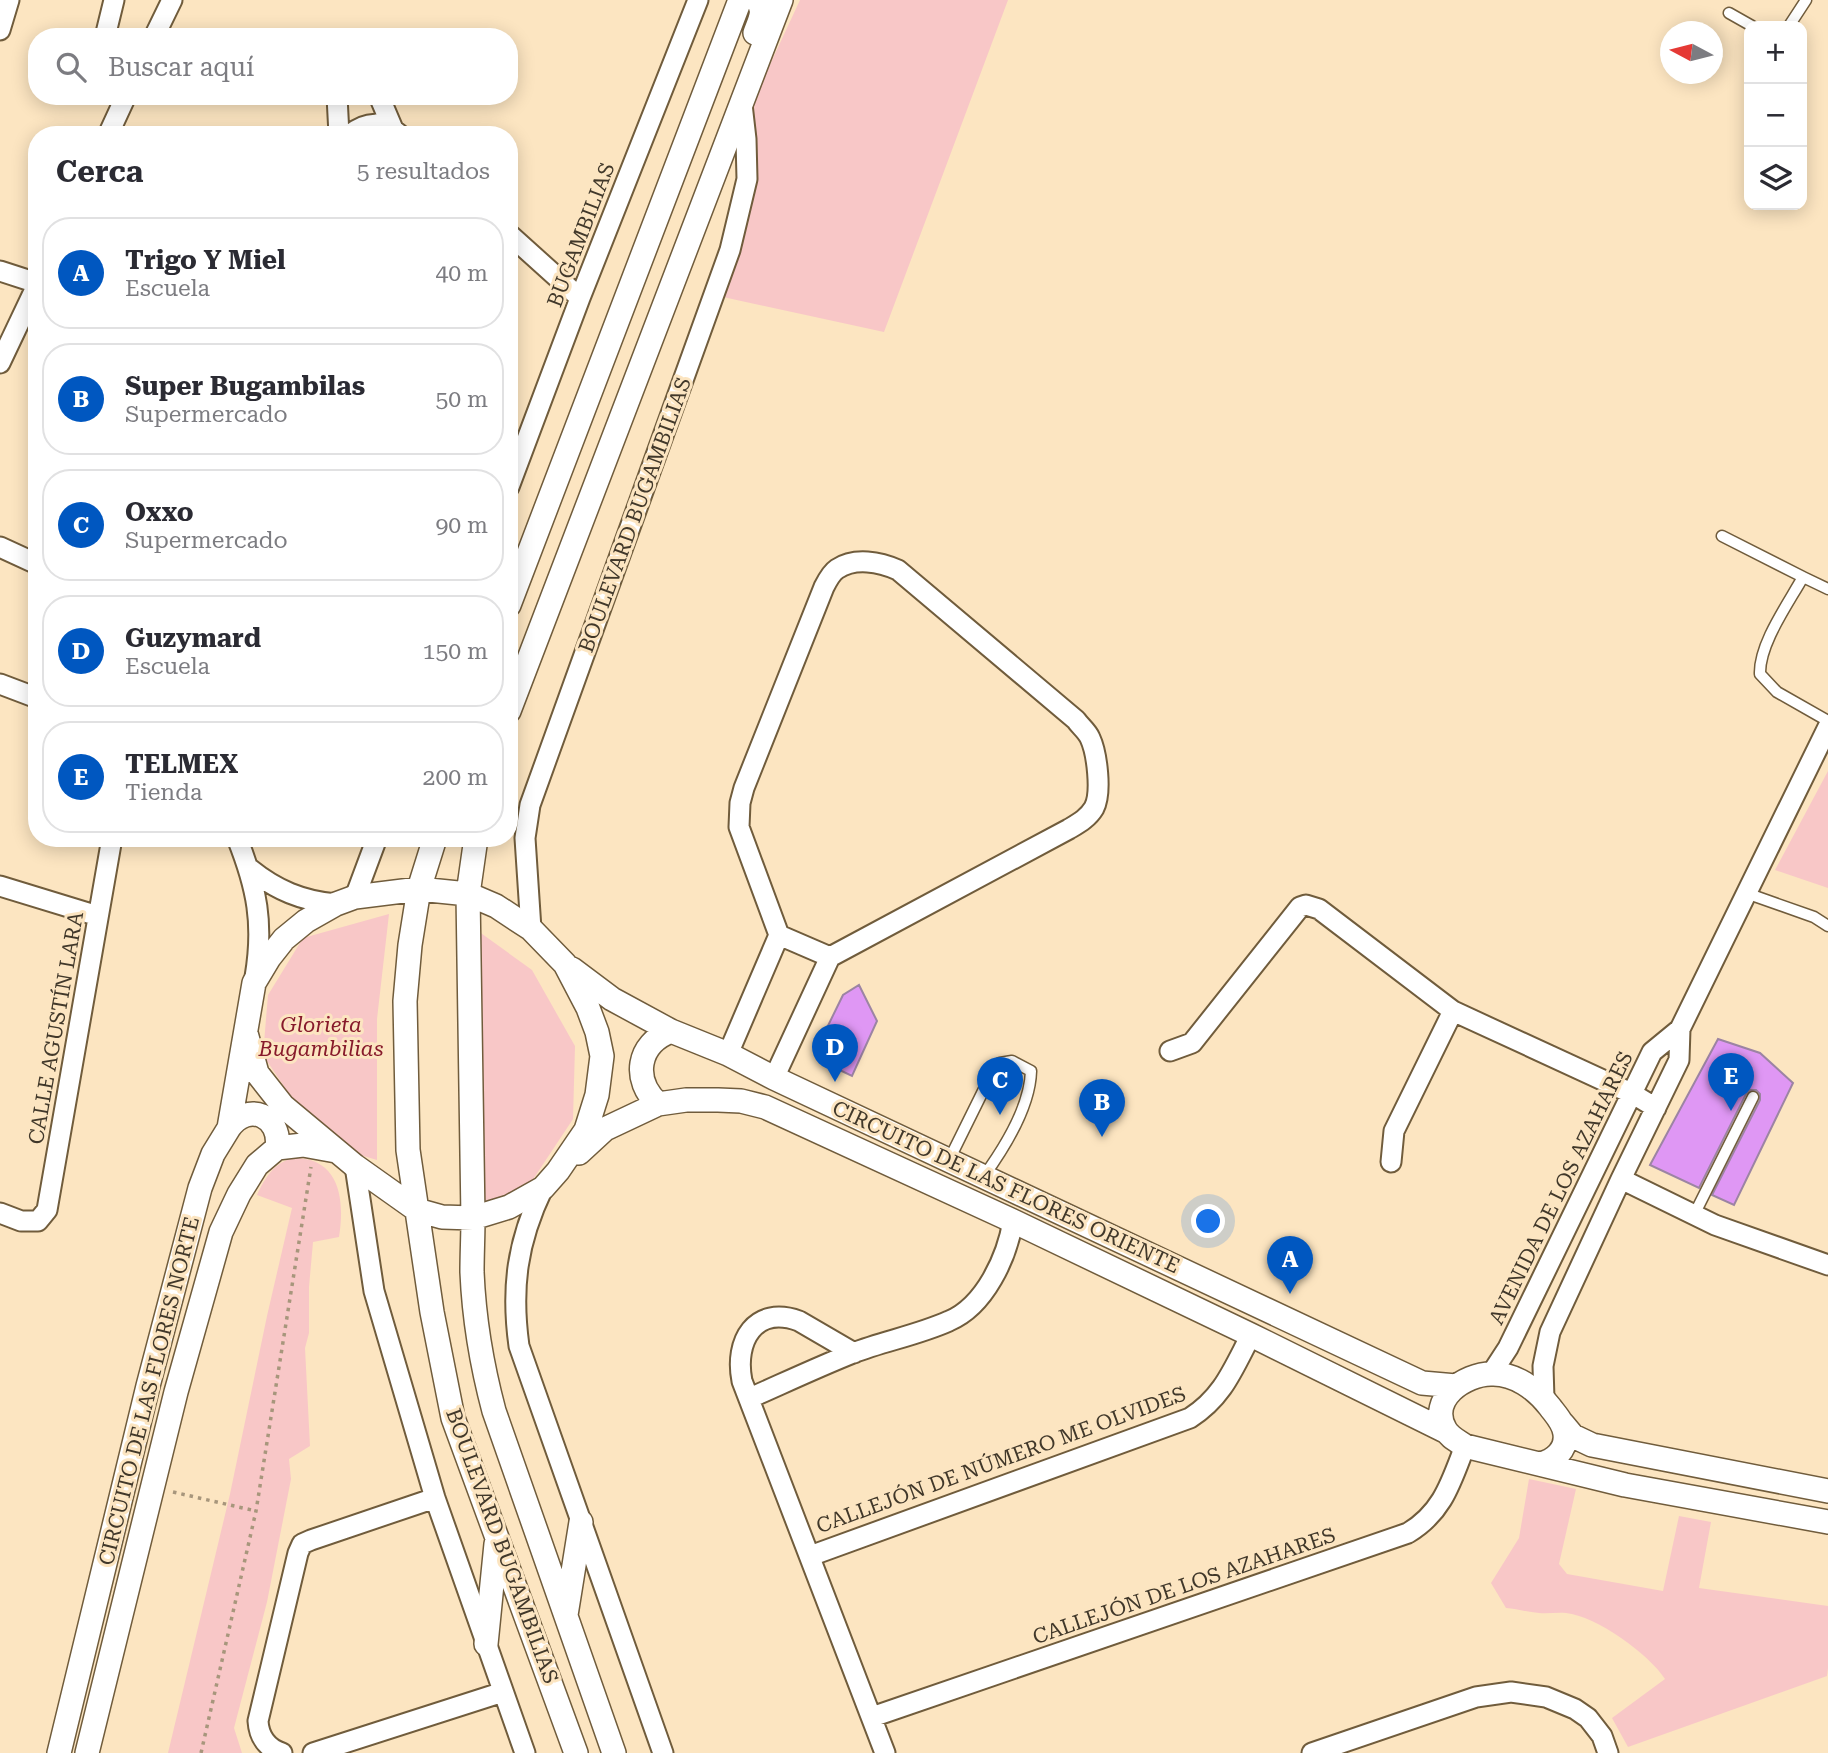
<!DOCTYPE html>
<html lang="es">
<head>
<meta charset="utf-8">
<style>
  body { margin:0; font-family:"Roboto Serif",serif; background:#f7f7f7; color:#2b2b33 }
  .controls { position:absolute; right:21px; top:21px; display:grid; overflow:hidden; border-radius:14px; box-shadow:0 4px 18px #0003 }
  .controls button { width:63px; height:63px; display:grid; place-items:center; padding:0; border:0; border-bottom:2px solid #e1e1e2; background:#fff; color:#2b2b33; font:35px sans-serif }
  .compass { position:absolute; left:1660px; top:21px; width:63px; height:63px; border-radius:50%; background:#fff; box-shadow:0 4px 18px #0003; rotate:277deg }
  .you { position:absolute; left:1209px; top:1222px; width:24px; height:24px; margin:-18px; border:5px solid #fff; border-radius:50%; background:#1a73e8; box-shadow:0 0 0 10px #1a73e833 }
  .badge { display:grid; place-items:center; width:46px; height:46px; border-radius:50%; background:#0057c0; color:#fff; font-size:23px; font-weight:700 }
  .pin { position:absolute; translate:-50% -58px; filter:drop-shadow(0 2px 4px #0008) }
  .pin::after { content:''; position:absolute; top:37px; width:24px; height:21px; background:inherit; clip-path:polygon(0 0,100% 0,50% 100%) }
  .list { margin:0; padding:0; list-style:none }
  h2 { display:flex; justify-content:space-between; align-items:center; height:91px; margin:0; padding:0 28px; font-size:30px }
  h2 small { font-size:23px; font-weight:400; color:#7c7c81 }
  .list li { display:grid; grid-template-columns:46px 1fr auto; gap:21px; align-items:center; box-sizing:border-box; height:112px; margin:0 14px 14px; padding:0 14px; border:2px solid #e1e1e2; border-radius:28px }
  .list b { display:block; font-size:26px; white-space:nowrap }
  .list p { margin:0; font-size:23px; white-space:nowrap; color:#7c7c81 }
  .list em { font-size:23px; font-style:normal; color:#7c7c81 }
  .icon { flex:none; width:38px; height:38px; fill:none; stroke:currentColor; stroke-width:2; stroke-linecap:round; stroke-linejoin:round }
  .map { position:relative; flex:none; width:1828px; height:1753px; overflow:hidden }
  .search { position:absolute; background:#fff; box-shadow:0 4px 18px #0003; left:28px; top:28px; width:490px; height:77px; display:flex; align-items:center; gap:18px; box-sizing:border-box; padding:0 24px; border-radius:28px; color:#7c7c81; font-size:26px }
  .panel { position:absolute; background:#fff; box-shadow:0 4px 18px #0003; left:28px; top:126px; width:490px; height:721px; border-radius:28px }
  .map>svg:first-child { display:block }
  .green { fill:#f8c7c7 }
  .building { fill:#df97f4; stroke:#9c84a3; stroke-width:2 }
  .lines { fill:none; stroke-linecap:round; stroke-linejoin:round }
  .service-casing { stroke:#705c3c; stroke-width:13 }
  .minor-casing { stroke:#705c3c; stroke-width:23 }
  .tertiary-casing { stroke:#705c3c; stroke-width:26 }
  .path { stroke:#a7967c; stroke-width:3.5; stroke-dasharray:3.5 5; stroke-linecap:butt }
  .service { stroke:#fff; stroke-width:10 }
  .minor { stroke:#fff; stroke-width:19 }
  .tertiary { stroke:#fff; stroke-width:23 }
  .labels { text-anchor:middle; stroke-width:6; stroke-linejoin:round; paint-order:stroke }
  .street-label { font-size:21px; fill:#41382a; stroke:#fce5c1 }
  .park-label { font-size:21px; font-style:italic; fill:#871a2b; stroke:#fce5c1 }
</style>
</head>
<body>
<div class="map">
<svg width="1828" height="1753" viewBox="0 0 1828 1753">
  <rect width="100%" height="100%" fill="#fce5c1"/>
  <path class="green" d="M800,0H1008L884,332L723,297L755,189L754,99Z
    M1828,771V888L1775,870Z
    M389,914L377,1019V1160L357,1154L291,1097L263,1055L268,995L303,938Z
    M478,931L532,970L575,1046L573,1119L528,1187L482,1206Z
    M294,1158C340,1158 345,1200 339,1237L313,1242L309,1287V1333L305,1348L310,1446L289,1459L291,1479L267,1602L234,1728L242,1753H168L230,1494L267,1316L292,1208L257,1195C265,1178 274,1162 294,1158Z
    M1529,1479L1576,1489L1559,1564L1567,1574L1663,1591L1679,1516L1711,1522L1699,1588L1828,1606V1668L1827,1676L1628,1747L1612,1718L1665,1679C1649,1654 1596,1616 1566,1613C1557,1612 1548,1614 1539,1613C1528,1612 1517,1609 1506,1608L1491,1583L1519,1538Z"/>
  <path class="building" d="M859,985L877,1021L852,1076L829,1065L820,1042L843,995Z
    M1718,1039L1760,1053L1793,1083L1734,1205L1712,1195L1760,1100V1094L1756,1090H1750L1746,1094L1699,1188L1650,1165Z"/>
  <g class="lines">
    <defs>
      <path id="service" d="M1729,13L1752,26
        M1789,26L1806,0
        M1722,536L1803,577C1788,604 1759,644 1760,674L1777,692L1828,721
        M1803,577L1828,589
        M1746,893L1814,917L1828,926
        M949,1160L991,1075L1000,1063L1012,1061L1031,1071C1030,1107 1005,1147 984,1176
        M1694,1215L1753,1097"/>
      <path id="minor" d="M0,30L9,0
        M105,37L114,0
        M154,37L172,0
        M337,96L339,135
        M379,96L393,129
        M108,135L126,96
        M349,135C366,121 384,120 400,135
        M509,234L580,298
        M0,271L37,283
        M0,363L37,285
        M509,487L580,298L698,0
        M0,547L37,564
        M0,684L37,698
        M237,838C257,888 264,924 255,977
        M250,869C276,890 302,901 336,904
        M0,886L98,916
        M355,897L377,838
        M531,929L525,838L530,805L730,250L747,179L746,139L742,104
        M779,935L830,957
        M1170,1051L1192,1043L1300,907L1306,905L1319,909L1453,1011L1633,1094L1656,1108
        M728,1054L779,935L739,827L740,803L744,788L824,587C827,581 831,573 837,569C855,557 880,562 898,570L1076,720C1080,726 1087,731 1090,738C1097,753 1102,793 1094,808C1088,818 1079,823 1069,829L830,957L774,1078
        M1391,1162L1394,1131L1453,1011
        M355,1166L374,1291L435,1498L525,1753
        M1621,1179L1715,1225L1828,1265
        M543,1188C517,1242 511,1288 519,1346L663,1753
        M0,1213L21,1221H38L47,1210L112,838
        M854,1353L799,1321C755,1305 734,1341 742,1381L885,1753
        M1491,1374L1508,1348L1652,1052L1680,1029L1828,727
        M750,1398C784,1383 818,1367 853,1353C884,1341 918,1335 949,1321C985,1306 1007,1257 1013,1221
        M1544,1399L1543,1366L1550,1332L1621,1179L1679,1060L1680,1029
        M810,1556L1190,1418C1223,1397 1233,1369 1251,1335
        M872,1717L1408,1533C1443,1512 1451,1482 1465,1446
        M282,1753C267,1748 259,1737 258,1721L298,1553L302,1544L311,1540L435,1498
        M313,1753L503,1692
        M1312,1753L1476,1697L1511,1692L1546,1697L1575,1709L1588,1718L1602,1736L1608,1753"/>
      <path id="tertiary" d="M755,33C759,21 766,11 757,0
        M509,605L740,0
        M509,711L781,0
        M435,838L419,889L410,945L405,1001L408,1150L432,1312L453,1418L576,1753
        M476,838L468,894L473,1218C473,1236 472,1254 472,1272C474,1319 482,1366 494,1411L614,1753
        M572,969L612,999L671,1031L728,1054L774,1078L1422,1383L1456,1386
        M658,1104C632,1080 637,1044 671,1031
        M229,1128C248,1101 282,1116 277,1148
        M579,1153L605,1129L658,1104L686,1100H718L741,1101L765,1107L1013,1221L1251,1335L1445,1431
        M1563,1424L1573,1436L1592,1445L1828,1491
        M1540,1464C1554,1461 1567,1450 1565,1434C1564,1423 1556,1415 1550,1407C1536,1389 1515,1373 1491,1374C1465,1374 1428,1399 1445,1429C1449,1437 1458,1441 1465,1446L1625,1485L1828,1522
        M566,1615L581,1522
        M486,1644L496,1544
        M59,1753L148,1386L200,1188L213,1154L229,1128L254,983L269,958L284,939L306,921L336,904L355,897L419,889L468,894L496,906L531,929L565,964L588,1008L597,1032L602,1056L597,1095L586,1130L558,1171L543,1188L509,1207L473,1218L442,1217L417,1210L355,1166L283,1106L257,1073L246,1033
        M87,1753L176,1392L221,1232L239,1194L257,1165L277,1148L303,1145L336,1151"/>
    </defs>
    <use href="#service" class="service-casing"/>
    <use href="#minor" class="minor-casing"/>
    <use href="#tertiary" class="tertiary-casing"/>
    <path class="path" d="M173,1492L256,1511
      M201,1753L256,1511L311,1167"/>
    <use href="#service" class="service"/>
    <use href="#minor" class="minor"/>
    <use href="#tertiary" class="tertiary"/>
  </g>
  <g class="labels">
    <g class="street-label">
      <text transform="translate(581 235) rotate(-69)" y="7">BUGAMBILIAS</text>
      <text transform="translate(635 515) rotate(-70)" y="7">BOULEVARD BUGAMBILIAS</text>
      <text transform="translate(56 1028) rotate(-80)" y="7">CALLE AGUSTÍN LARA</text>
      <text transform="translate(1006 1187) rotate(25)" y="7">CIRCUITO DE LAS FLORES ORIENTE</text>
      <text transform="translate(1561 1188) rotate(-64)" y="7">AVENIDA DE LOS AZAHARES</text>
      <text transform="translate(149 1391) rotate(-76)" y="7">CIRCUITO DE LAS FLORES NORTE</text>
      <text transform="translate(1001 1460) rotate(-20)" y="7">CALLEJÓN DE NÚMERO ME OLVIDES</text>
      <text transform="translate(502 1546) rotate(70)" y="7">BOULEVARD BUGAMBILIAS</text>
      <text transform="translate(1184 1586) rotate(-19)" y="7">CALLEJÓN DE LOS AZAHARES</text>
    </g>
    <g class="park-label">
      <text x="321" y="1032">Glorieta<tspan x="321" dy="24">Bugambilias</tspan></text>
    </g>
  </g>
</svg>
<div class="controls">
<button>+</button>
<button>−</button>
<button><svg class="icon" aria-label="layers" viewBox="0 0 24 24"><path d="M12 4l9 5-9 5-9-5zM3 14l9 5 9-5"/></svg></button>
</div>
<svg class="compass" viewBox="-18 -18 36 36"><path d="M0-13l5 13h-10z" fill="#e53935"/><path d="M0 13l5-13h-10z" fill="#7c7c81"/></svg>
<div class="you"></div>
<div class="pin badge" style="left:1290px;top:1294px">A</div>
<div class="pin badge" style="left:1102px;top:1137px">B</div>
<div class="pin badge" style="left:1000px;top:1115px">C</div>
<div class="pin badge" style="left:835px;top:1082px">D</div>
<div class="pin badge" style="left:1731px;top:1111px">E</div>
<div class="search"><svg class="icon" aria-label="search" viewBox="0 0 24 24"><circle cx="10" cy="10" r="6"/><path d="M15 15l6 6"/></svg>Buscar aquí</div>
<section class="panel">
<h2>Cerca<small>5 resultados</small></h2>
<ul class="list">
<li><span class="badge">A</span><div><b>Trigo Y Miel</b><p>Escuela</p></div><em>40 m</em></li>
<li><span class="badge">B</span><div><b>Super Bugambilas</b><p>Supermercado</p></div><em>50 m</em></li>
<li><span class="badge">C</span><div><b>Oxxo</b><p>Supermercado</p></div><em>90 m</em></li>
<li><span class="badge">D</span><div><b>Guzymard</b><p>Escuela</p></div><em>150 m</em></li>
<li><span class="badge">E</span><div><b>TELMEX</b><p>Tienda</p></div><em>200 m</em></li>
</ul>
</section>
</div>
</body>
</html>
